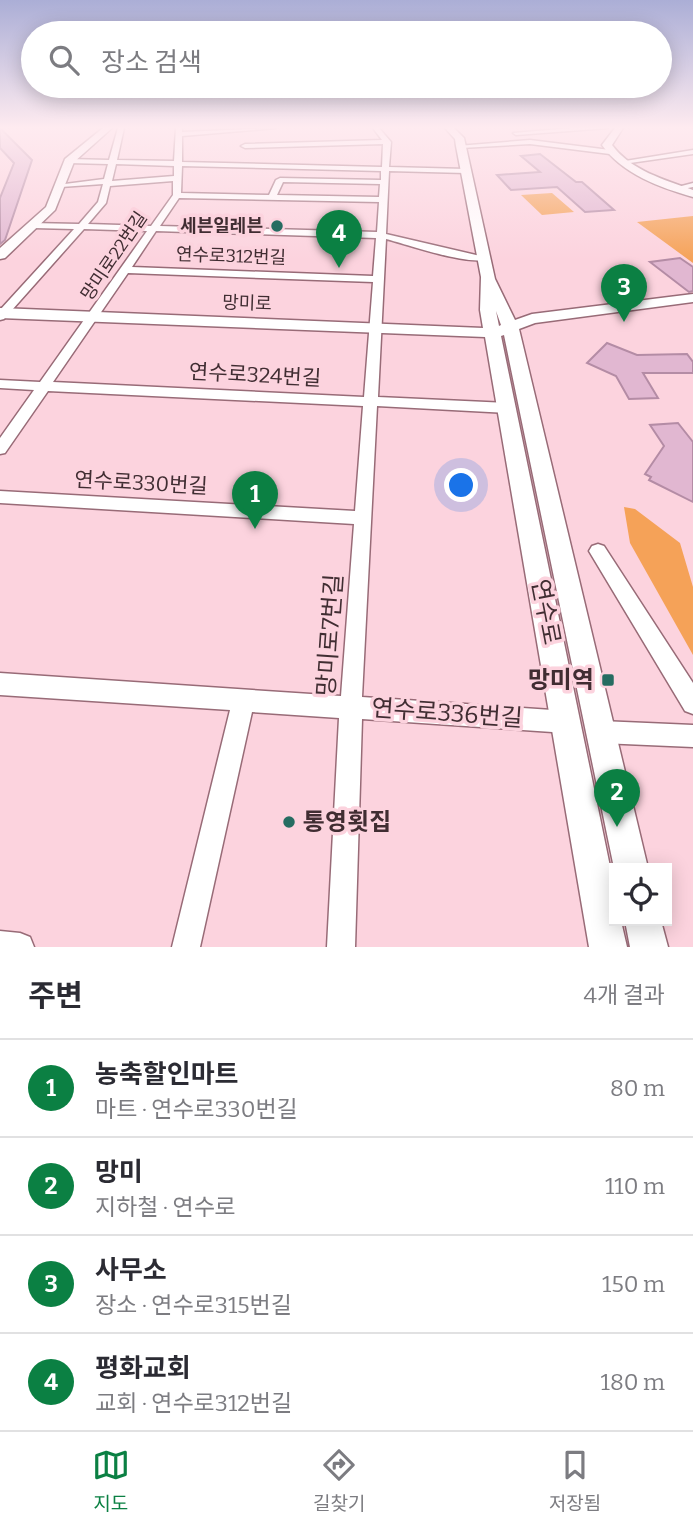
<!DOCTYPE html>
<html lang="ko">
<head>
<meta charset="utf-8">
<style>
  body { margin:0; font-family:Bitter,"Noto Sans KR",serif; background:#f2f2f3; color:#2b2b33 }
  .controls { position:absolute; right:21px; bottom:21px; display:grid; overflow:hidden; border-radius:0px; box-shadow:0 4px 18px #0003 }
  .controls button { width:63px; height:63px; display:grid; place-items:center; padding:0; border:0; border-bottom:2px solid #e1e1e2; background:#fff; color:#2b2b33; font:35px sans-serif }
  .you { position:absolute; left:462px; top:486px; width:24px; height:24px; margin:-18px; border:5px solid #fff; border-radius:50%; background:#1a73e8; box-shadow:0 0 0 10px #1a73e833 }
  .badge { display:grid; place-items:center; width:46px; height:46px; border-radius:50%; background:#0b8043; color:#fff; font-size:23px; font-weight:700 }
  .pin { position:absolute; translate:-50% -58px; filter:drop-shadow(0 2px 4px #0008) }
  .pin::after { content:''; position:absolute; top:37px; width:24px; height:21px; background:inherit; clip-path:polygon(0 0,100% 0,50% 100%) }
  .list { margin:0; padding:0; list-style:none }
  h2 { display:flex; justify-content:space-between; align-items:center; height:91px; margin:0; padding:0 28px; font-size:30px }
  h2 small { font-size:23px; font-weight:400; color:#7c7c81 }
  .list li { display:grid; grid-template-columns:46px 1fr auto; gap:21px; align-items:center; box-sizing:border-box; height:98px; padding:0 28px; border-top:2px solid #e1e1e2 }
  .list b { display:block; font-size:26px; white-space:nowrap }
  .list p { margin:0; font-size:23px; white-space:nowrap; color:#7c7c81 }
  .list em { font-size:23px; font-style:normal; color:#7c7c81 }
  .icon { flex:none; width:38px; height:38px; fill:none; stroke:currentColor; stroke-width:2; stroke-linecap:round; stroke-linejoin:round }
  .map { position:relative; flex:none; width:693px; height:947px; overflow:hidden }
  .search { position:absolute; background:#fff; box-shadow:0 4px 18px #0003; left:21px; right:21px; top:21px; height:77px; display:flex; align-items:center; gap:18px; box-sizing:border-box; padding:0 24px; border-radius:38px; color:#7c7c81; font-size:26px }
  .sheet { height:483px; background:#fff }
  nav { display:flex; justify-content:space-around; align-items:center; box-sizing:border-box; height:98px; border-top:2px solid #e1e1e2; background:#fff; font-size:19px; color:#7c7c81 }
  nav a { display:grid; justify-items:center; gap:4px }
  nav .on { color:#0b8043 }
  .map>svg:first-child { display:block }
  .green { fill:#f5a258 }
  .building { fill:#e1b7d1; stroke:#b48ca5; stroke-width:2 }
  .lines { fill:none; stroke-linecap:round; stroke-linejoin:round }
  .street-casing { stroke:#986b77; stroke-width:3 }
  .secondary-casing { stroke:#986b77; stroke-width:3 }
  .street { fill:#fff; fill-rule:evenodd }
  .secondary { fill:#fff; fill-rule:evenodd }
  .poi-dot { fill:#266c61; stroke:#fcd3de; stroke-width:2.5 }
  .labels { text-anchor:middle; stroke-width:7; stroke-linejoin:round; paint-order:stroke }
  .far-poi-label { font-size:18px; font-weight:bold; fill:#402d32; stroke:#fcd3de; text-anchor:end }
  .far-street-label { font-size:18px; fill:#402d32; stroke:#fcd3de }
  .street-label { font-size:21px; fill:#402d32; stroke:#fcd3de }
  .near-street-label { font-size:24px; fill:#402d32; stroke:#fcd3de }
  .near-poi-label { font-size:24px; font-weight:bold; fill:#402d32; stroke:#fcd3de; text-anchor:end }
</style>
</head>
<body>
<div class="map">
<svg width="693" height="947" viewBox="0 0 693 947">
  <rect width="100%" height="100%" fill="#fcd3de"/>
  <path class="green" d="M552,193L574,212L542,215L521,195Z
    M693,216V263L637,222Z
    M624,507L635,509L680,543L693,587V655L630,543Z"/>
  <path class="building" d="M0,128L32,160L5,240L0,244V198L14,163L0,148Z
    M540,154L576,182H582L614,210L585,212L557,187L511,190L497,175L540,172L521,156Z
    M680,258L693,267V291L689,292L650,262Z
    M607,343L637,355L687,354L693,362V373H643L658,398L629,399L616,376L587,363Z
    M678,423L693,442V502L649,480L651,477L645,474L664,446L650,425Z"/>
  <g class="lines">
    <defs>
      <path id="street" d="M118,128H124L117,160L174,161L176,128H182V132L276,128L182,136V162L382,167L383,144L245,148L241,146L245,144L382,140L373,128H379L391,142L389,167L466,169L470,171L466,173L389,171L386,234L489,258C474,268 406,244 386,239L378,397L508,403L515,408L508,413L377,406L362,697L567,711L575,714L578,722L575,730L567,733L362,719L355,947H327L339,718L252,712L200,947H172L230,710L0,695V673L341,696L354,524L0,503V491L355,511L363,406L48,391L5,453L0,454V438L34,390L0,388V380L40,382L147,231L84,229L4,319L0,320V310L74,229L34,228L31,227V223L79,224L98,202L103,184L61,187L57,185L104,179L108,164L69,163L65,161L69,159L109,160ZM116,164L174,166V176L112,181ZM182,166L381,171V180L280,178L276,180L269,195L181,193ZM173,181V195L151,226L88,224L106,203L110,186ZM283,182L380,184L379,197L277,195ZM179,198L379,202L377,232L160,226ZM156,231L376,238L373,276L132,267ZM128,273L373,282L364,397L53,382Z
        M572,128H608L516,135L513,133Z
        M530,140L610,150L614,152L610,154L530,144L461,148L457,146Z
        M693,150V154L623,164L619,162Z
        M693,183V187L678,190L674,188Z
        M598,544L604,546L693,683V714L685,711L589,551L592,546Z
        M601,721L693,725V747L601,743L593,740L590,732L593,724Z
        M0,931L20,933L30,937L34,947H0Z"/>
      <path id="secondary" d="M103,128H112L74,162L55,210L5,258L0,259V248L46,207L65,159Z
        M445,128H454L464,138L495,279L515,320L532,314L693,294V302L535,323L519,329L648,868H614L504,335L501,336L614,886V921H621L627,947H589L485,337L0,318V308L483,328L480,310L481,277L456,146L455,139ZM496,311L501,325L499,326Z
        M615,128H623L612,145C630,170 665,180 693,190V197C661,188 622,174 602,145Z
        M625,921H661L668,947H630Z"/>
    </defs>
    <use href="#street" class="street-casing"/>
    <use href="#secondary" class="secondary-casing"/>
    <use href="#street" class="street"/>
    <use href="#secondary" class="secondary"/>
  </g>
  <linearGradient id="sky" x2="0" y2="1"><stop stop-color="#abaed6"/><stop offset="0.49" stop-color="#feebf0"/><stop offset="1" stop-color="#feebf0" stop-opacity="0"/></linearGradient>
  <rect width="693" height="260" fill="url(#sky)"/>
  <g class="poi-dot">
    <circle cx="277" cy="226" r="7"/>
    <rect x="601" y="673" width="14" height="14" rx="3.5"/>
    <circle cx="289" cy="822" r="7"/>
  </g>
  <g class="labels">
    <g class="far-poi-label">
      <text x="263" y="232">세븐일레븐</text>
    </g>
    <g class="far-street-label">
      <text transform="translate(114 256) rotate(-56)" y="6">망미로22번길</text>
      <text transform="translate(231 256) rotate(2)" y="6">연수로312번길</text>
      <text transform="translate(247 303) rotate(2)" y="6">망미로</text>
    </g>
    <g class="street-label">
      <text transform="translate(255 375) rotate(3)" y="7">연수로324번길</text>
      <text transform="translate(141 483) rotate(3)" y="7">연수로330번길</text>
    </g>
    <g class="near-street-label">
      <text transform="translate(546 612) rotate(79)" y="8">연수로</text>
      <text transform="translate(330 635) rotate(-86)" y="8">망미로7번길</text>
      <text transform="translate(447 713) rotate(4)" y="8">연수로336번길</text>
    </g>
    <g class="near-poi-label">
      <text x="594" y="688">망미역</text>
      <text x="303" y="830" text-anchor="start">통영횟집</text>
    </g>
  </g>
</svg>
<div class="controls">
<button><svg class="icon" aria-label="locate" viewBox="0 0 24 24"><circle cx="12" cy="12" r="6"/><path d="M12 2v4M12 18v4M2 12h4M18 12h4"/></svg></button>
</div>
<div class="you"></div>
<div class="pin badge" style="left:255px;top:529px">1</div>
<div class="pin badge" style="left:617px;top:827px">2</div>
<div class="pin badge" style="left:624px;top:322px">3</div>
<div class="pin badge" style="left:339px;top:268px">4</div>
<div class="search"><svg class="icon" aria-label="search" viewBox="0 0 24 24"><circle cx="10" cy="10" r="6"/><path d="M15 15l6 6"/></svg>장소 검색</div>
</div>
<section class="sheet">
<h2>주변<small>4개 결과</small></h2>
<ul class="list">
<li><span class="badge">1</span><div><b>농축할인마트</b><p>마트 · 연수로330번길</p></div><em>80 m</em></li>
<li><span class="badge">2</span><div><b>망미</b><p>지하철 · 연수로</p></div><em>110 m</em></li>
<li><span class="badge">3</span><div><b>사무소</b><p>장소 · 연수로315번길</p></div><em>150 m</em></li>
<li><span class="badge">4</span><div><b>평화교회</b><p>교회 · 연수로312번길</p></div><em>180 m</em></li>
</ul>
</section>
<nav>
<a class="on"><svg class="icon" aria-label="map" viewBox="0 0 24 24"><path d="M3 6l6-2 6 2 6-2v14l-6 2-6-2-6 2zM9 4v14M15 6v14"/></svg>지도</a>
<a><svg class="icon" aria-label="directions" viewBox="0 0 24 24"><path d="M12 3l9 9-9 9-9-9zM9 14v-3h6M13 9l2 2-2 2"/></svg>길찾기</a>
<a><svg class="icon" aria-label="saved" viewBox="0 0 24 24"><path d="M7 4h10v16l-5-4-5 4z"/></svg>저장됨</a>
</nav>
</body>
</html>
